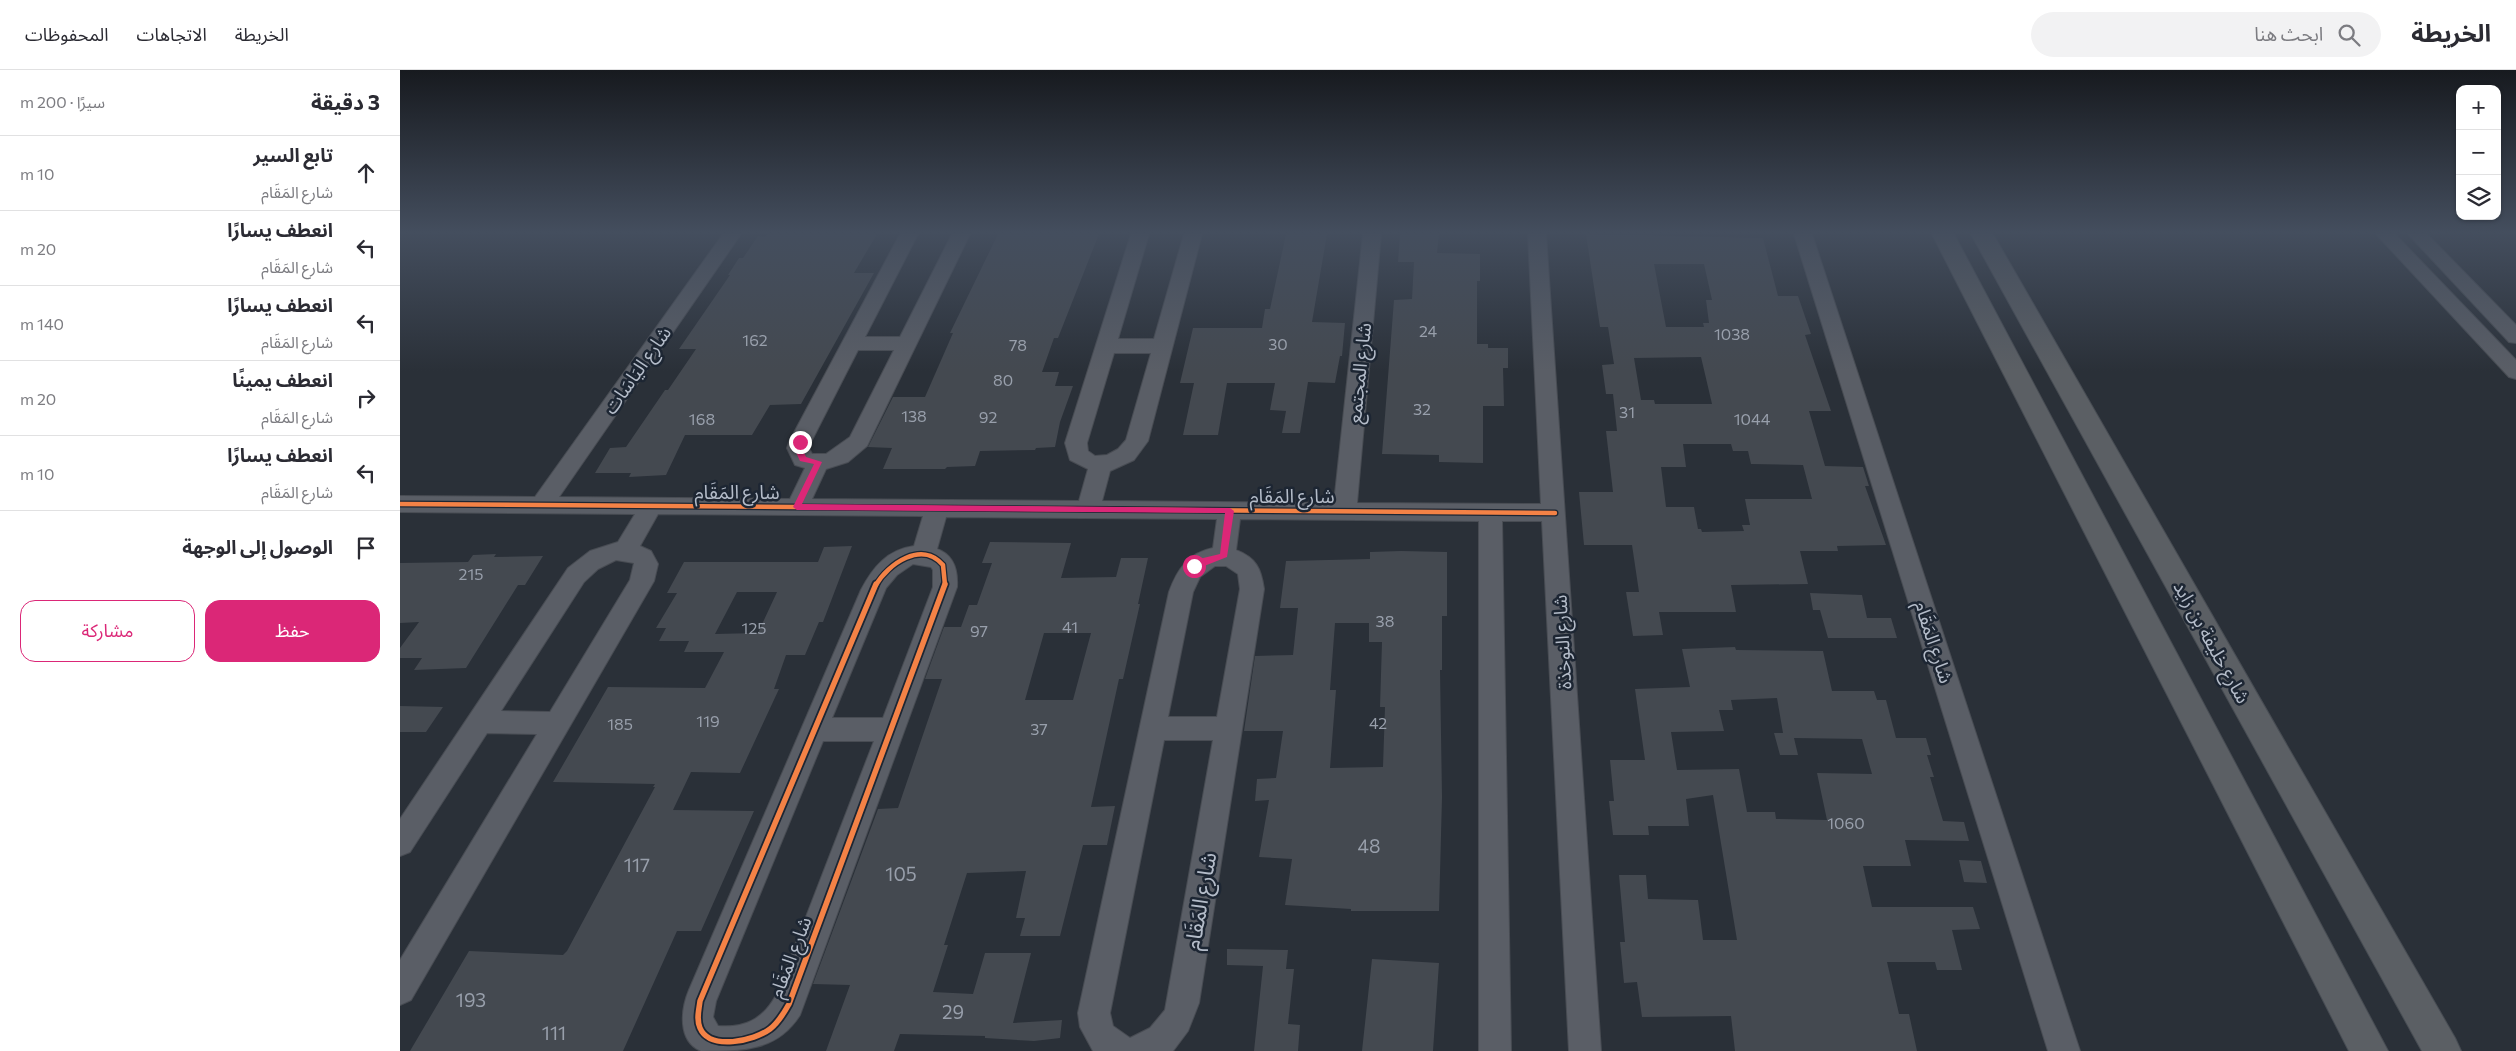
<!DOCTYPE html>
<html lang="ar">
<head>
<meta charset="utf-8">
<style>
  body { margin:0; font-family:Commissioner,"Noto Sans Arabic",sans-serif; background:#f2f2f3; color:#2b2b33; direction:rtl }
  .controls { position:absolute; right:15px; top:15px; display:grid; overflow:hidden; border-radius:10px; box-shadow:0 1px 4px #0004 }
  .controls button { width:45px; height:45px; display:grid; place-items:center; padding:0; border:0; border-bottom:1px solid #e1e1e2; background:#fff; color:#2b2b33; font:25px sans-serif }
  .stop { position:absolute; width:15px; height:15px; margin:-11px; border:4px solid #db2777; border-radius:50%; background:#fff }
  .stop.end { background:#db2777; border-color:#fff; box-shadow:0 1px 5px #0008 }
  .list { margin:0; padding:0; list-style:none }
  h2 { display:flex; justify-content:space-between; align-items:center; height:65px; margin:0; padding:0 20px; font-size:21px }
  h2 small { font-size:16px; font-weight:400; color:#7c7c81 }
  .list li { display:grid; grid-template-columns:32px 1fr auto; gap:15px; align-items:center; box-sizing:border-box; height:75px; padding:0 20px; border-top:1px solid #e1e1e2 }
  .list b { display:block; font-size:19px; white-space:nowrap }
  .list p { margin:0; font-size:16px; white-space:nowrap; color:#7c7c81 }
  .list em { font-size:16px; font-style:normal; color:#7c7c81 }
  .actions { display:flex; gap:10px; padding:15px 20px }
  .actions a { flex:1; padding:11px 0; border:1px solid #db2777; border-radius:15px; text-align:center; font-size:18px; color:#db2777 }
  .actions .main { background:#db2777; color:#fff }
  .icon { flex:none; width:28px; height:28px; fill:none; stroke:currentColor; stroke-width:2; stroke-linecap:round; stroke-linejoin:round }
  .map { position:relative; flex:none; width:2116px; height:981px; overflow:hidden; direction:ltr }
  header { display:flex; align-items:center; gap:30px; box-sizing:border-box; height:70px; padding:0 25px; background:#fff; border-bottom:1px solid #e1e1e2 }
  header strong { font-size:24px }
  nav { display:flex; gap:28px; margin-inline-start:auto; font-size:18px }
  .search { width:350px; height:45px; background:#f2f2f3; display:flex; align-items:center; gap:12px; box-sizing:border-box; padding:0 18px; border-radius:28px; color:#7c7c81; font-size:19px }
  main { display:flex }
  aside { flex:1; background:#fff }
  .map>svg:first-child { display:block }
  .building { fill:#444950; fill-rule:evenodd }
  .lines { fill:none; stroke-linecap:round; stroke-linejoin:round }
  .minor-casing { stroke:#484c53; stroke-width:2 }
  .trunk-casing { stroke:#474c53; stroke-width:2 }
  .minor { fill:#5a5e66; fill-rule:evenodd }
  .trunk { fill:#5b5f64; fill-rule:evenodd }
  .cycleway-far1-casing { stroke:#1d2633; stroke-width:7 }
  .cycleway-casing { stroke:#1d2633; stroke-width:9 }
  .cycleway-far1 { stroke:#f48246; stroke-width:4.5 }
  .cycleway { stroke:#f48246; stroke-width:5.5 }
  .route { fill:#db2777 }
  .labels { text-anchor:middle; stroke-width:5; stroke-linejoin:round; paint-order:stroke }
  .number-label { font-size:16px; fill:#989fab }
  .street-label { font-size:19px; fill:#b4bcc9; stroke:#1d2633 }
  .near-number-label { font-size:19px; fill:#989fab }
  .near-street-label { font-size:22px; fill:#b4bcc9; stroke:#1d2633 }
</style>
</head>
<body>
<header>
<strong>الخريطة</strong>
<div class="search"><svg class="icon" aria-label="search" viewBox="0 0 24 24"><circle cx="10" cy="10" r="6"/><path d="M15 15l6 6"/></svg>ابحث هنا</div>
<nav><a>الخريطة</a><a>الاتجاهات</a><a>المحفوظات</a></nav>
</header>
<main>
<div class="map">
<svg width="2116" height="981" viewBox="0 0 2116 981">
  <rect width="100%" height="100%" fill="#2a3038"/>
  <path class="building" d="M367,164H477L454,203H474L401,334L370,335L352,365H285L266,405L229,407L231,403H195L210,378L226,377L265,320H268L296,279H279L330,205H328L339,188H343L358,166L365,167Z
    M598,164H699L658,268H654L642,302H659L655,316H673L660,352L655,377L636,378L635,380L580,381L575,396L547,397L545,399H483L492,378L468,377L493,327H525L553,263H550Z
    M886,164H927L912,252L945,253L942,286H940L935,313L908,312L900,363H882L886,341L870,340L875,313H827L818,365H783L794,313H780L793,258H862L865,239H870Z
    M1000,164H1039L1037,183L1080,184V211H1077V274H1088V278H1108V298H1103L1104,336H1083V393L1039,392V385L982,384L994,230L1012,229L1014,192H998Z
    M1186,164L1363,168L1378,226H1398L1411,264L1405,265L1431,341H1409L1425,396L1463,397L1469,416H1465L1486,475L1437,476L1438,481H1400L1408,514L1331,515L1336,542H1259L1263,565L1233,566L1226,522H1239L1232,475H1184L1179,422H1213L1206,361H1217L1213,324H1206L1202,295L1214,294L1208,257H1200ZM1254,194H1304L1312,230H1306L1309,253H1303L1304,257H1266ZM1301,287L1312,334H1255L1254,330H1241L1234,288ZM1283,374H1331L1333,381H1348L1351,394L1403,395L1412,429H1345L1350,455H1342L1344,461L1302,462L1301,459H1298L1294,437H1266L1261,397H1286Z
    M590,472L671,473L661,508L716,507L721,488H748L738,534H740L723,609H719L691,737L715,736L707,775H683L660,866H620L625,848H616L626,801L567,803L544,875H548L533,922L573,924L585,883H631L613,953L662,950L660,968L634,971L585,968V966L500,964L494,981H426L450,915L413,914L478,739L498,738L542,609H525L544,557H561L569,535H577L592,493H582ZM644,563H691L673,630H625Z
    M452,476L423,552H419L405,585H386L374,619H379L340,703L291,702L273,740L354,741L301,861H277L223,981H10L69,881L163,885L167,881L255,717H253L255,714L153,712L208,617L305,618L324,582H284L289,571H259L266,558H256L277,523H267L284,492H418L424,477ZM337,522H377L358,563L315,564Z
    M1001,481L1047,482V546H1042V600H1040L1042,727L1039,841H951V839L885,835L892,789L859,787L869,730L855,731L857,709L876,708L883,661H844L855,586L893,585L898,538H880L886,491L970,489V482ZM935,553H969V572H982L980,637H985L983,697L930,698L936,620H930Z
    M96,484L94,487L143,486L125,515H118L66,598L14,600L22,588H0V578L19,552L0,553V493L68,492L73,485Z
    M1410,523L1462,525L1467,548H1491L1497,568H1428L1420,540H1413Z
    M1335,577L1336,580L1423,581L1432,621H1474L1477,630H1486L1496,668H1526L1531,685H1527L1534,707H1530L1543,751L1564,752L1569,771L1505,770L1511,796H1463L1472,837H1573L1580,859L1552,860L1562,900H1537L1535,892H1487L1499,944H1509L1517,981H1335L1331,946L1242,947L1237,912L1224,913L1220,872H1225L1219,805H1246L1248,829L1298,830L1303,870H1337L1313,725L1286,729L1289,756H1248L1249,765H1213L1209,731H1214L1210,690H1245L1235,619L1290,617L1282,579ZM1377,628L1383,663H1374L1380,685H1398L1394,668L1462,669L1472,704L1417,703L1427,750L1376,749L1375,742H1347L1339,699L1277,700L1271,662L1324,661L1319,640H1333L1331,630Z
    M0,636L43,637L26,662H0Z
    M1559,790L1581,791L1587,813L1564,812Z
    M827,879L888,880L886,899H894L888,954L900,955L898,981H854L863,896L827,895Z
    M972,889L1039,893L1033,981H962Z"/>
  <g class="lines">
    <defs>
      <path id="minor" d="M323,164H341L159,427L390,429L405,398L395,395L387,378L389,372L500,164H518L465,267H500L552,164H570L467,376L448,392L426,399L412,429L679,431L688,399L670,390L665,373L731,164H749L718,269H754L784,164H802L748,371L734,390L710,401L702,431L934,433L963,164H981L957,433L1141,434L1128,164H1146L1201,981H1169L1142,451H1102L1111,981H1079V451L840,449L836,480C856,488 861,498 864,519L799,933L788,961L773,981H693L680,957L678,943L769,522C777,500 788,483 813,478L817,449L546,447L537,479C554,485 558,500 557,517L400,945C377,981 344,981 301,981C277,971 281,939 289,920L461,520C473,497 487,480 514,476L523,446L258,444L240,476L251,481L258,494L254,511L11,930L0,935V890L137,664L87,663L10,782L0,786V749L168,498L190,481L218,472L235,444L0,442V426L135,427ZM458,280H494L450,367L426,384H412L409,378L411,372ZM714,283H751L726,370L718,379L707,385L695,386L688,381L687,373ZM216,490L234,493L230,510L150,642L101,641L184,512L198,499ZM513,494L531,497L533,500V517L483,648H432L486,518L497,505ZM815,496H826L838,504L840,519L817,647H768L793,522L800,507ZM764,670H813L765,940L750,958L730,968L713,956L710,943ZM423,671H474L375,927C362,950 344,958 318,956L313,947L316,931Z
        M1394,164H1412L1680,981H1648Z
        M1976,164H1995L2116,290V309L2109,307Z
        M2008,164H2027L2116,255V273L2109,272Z"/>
      <path id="trunk" d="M1532,164H1554L1988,981H1949Z
        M1571,164H1593L2055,968L2061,981H2022Z"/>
    </defs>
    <use href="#minor" class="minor-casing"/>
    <use href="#trunk" class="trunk-casing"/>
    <use href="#minor" class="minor"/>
    <use href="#trunk" class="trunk"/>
    <defs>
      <path id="cycleway-far1" d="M0,434L1155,443
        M476,515C488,494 522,470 543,495L545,515"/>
      <path id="cycleway" d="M476,514L300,931C299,940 296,949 300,958C310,981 354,971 370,959C378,953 384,943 389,934L545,514"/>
    </defs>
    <use href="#cycleway-far1" class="cycleway-far1-casing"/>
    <use href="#cycleway" class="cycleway-casing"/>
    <use href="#cycleway-far1" class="cycleway-far1"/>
    <use href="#cycleway" class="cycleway"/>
  </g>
  <linearGradient id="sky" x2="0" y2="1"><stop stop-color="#171a1f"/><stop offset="0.54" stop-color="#444e5e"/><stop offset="1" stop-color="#444e5e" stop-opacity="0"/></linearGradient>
  <rect width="2116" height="301" fill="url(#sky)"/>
  <path class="route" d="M398,371L404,372L402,378L406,387L422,392L402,434L830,438L834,441L827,487L794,500L789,496L799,489L820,484L825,443L397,440L393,437L414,394L400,391L394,378Z"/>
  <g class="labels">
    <g class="number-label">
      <text x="1028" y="267">24</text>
      <text x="1332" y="270">1038</text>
      <text x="355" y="276">162</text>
      <text x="878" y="280">30</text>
      <text x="618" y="281">78</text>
      <text x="603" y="316">80</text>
      <text x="1022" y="345">32</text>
      <text x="1227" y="348">31</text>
      <text x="514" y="352">138</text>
      <text x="588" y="353">92</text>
      <text x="302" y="355">168</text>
      <text x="1352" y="355">1044</text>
      <text x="71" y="510">215</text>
      <text x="985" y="557">38</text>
      <text x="670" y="563">41</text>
      <text x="354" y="564">125</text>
      <text x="579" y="567">97</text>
      <text x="308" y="657">119</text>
      <text x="978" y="659">42</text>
      <text x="220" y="660">185</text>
      <text x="639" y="665">37</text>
      <text x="1446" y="759">1060</text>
    </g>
    <g class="street-label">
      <text transform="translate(237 300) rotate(-55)" y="7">شارع اليَاسَات</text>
      <text transform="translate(959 303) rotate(-84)" y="7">شارع المجتمع</text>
      <text x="337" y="429">شارع المَقَام</text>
      <text x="892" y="433">شارع المَقَام</text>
      <text transform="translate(1162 572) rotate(-93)" y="7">شارع النوخذة</text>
      <text transform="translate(1534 572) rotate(72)" y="7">شارع المَقَام</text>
      <text transform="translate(1812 572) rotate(61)" y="7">شارع خليفة بن زايد</text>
      <text transform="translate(390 887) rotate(-69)" y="7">شارع المَقَام</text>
    </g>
    <g class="near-number-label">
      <text x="969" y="783">48</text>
      <text x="237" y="802">117</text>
      <text x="501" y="811">105</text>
      <text x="71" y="937">193</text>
      <text x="553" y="949">29</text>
      <text x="154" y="970">111</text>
    </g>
    <g class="near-street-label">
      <text transform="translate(800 831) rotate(-80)" y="8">شارع المَقَام</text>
    </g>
  </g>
</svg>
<div class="controls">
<button>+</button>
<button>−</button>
<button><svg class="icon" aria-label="layers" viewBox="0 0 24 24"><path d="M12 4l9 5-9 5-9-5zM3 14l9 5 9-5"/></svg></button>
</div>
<div class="stop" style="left:794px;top:496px"></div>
<div class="stop end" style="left:400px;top:372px"></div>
</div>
<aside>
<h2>3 دقيقة<small>سيرًا · 200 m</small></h2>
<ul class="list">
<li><svg class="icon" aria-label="ahead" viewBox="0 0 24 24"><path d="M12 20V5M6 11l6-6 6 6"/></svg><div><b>تابع السير</b><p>شارع المَقَام</p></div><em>10 m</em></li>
<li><svg class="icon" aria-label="left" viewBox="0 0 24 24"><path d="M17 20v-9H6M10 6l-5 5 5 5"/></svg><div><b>انعطف يسارًا</b><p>شارع المَقَام</p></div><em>20 m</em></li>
<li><svg class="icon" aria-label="left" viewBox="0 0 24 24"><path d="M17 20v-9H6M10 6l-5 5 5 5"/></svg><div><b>انعطف يسارًا</b><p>شارع المَقَام</p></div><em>140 m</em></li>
<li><svg class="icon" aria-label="right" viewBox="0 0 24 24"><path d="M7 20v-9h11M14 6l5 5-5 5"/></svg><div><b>انعطف يمينًا</b><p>شارع المَقَام</p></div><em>20 m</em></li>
<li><svg class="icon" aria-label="left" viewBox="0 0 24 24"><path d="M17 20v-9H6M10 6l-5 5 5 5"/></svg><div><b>انعطف يسارًا</b><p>شارع المَقَام</p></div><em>10 m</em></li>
<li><svg class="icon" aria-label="arrive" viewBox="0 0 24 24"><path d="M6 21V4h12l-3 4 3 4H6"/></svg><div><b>الوصول إلى الوجهة</b></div></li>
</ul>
<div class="actions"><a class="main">حفظ</a><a>مشاركة</a></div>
</aside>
</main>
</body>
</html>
